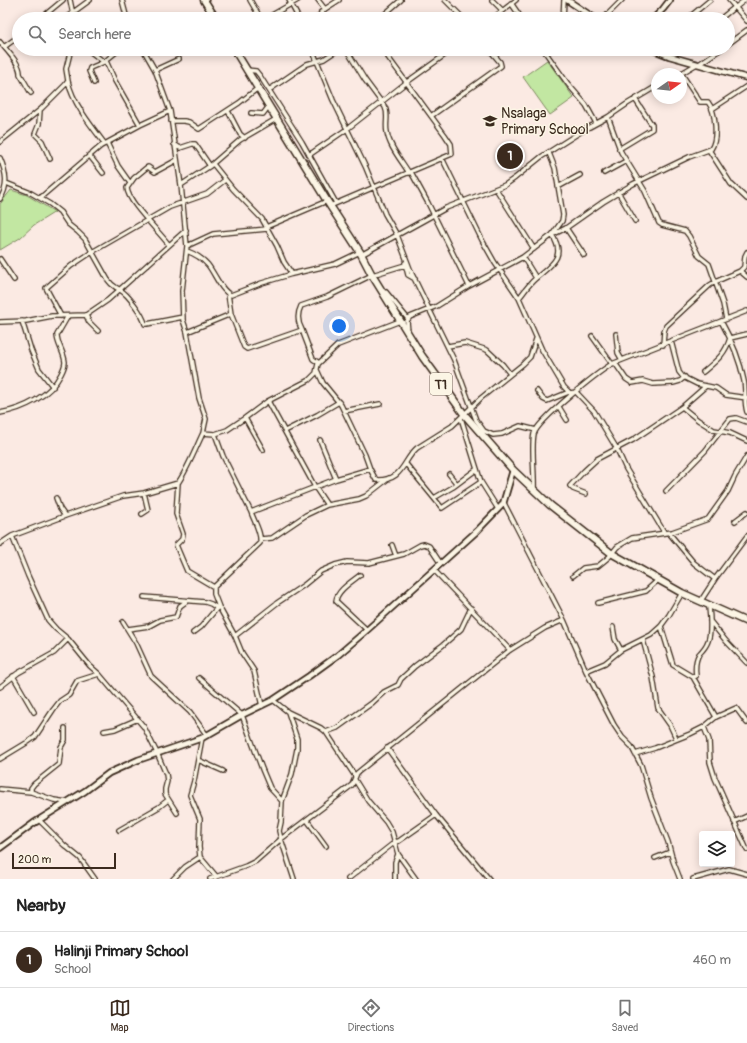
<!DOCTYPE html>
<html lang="en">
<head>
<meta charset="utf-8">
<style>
  body { margin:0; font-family:Pangolin,sans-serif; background:#f2f2f2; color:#222 }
  .controls { position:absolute; right:12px; bottom:12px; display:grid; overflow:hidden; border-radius:4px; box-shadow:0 2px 10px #0003 }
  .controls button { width:36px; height:36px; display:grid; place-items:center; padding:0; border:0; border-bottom:1px solid #e0e0e0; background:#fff; color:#222; font:20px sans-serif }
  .compass { position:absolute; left:651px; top:68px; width:36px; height:36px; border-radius:50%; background:#fff; box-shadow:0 2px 10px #0003; rotate:76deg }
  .scale { position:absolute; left:12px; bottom:10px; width:104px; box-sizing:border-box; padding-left:4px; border:2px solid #3b2a1e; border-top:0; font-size:11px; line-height:14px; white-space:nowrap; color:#3b2a1e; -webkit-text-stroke:3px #fcf5e5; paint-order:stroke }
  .you { position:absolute; left:339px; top:326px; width:14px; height:14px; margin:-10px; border:3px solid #fff; border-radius:50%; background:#1a73e8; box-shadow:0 0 0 6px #1a73e833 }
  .badge { display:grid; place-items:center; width:26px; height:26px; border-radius:50%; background:#3b2a1e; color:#fff; font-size:13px; font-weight:700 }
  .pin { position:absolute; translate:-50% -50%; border:2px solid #fff; box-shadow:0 1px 4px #0006 }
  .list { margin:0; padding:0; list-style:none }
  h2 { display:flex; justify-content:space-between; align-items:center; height:52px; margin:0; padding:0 16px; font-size:17px }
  h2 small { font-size:13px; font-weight:400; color:#767676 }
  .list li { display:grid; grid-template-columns:26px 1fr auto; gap:12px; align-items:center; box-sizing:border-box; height:56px; padding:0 16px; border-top:1px solid #e0e0e0 }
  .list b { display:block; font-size:15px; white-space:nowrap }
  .list p { margin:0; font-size:13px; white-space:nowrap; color:#767676 }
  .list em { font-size:13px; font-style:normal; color:#767676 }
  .icon { flex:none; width:22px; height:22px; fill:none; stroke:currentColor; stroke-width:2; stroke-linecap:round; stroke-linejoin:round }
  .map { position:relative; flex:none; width:747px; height:879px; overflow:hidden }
  .search { position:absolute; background:#fff; box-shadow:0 2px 10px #0003; left:12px; right:12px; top:12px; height:44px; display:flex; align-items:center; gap:10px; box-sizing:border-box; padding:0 14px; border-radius:22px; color:#767676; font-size:15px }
  .sheet { height:108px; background:#fff }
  nav { display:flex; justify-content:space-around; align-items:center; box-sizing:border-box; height:56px; border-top:1px solid #e0e0e0; background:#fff; font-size:11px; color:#767676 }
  nav a { display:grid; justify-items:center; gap:2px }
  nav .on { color:#3b2a1e }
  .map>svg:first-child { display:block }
  .green { fill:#c2e7a2; stroke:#7e8860 }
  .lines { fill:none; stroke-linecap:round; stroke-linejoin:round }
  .street-casing { stroke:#3b2a1e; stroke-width:6 }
  .secondary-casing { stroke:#3b2a1e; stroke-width:8 }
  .highway-casing { stroke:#3b2a1e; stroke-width:9 }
  .street { stroke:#fcf5e5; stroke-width:3.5 }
  .secondary { stroke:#fcf5e5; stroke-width:4.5 }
  .highway { stroke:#fcf5e5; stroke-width:6 }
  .labels { text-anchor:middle; stroke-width:3; stroke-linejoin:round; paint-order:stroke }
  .shield { fill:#fcf5e5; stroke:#75675a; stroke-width:1 }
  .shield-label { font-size:13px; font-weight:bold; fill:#3b2a1e }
  .poi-label { font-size:14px; fill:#3b2a1e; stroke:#fcf5e5; text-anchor:start }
</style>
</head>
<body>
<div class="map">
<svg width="747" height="879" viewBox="0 0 747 879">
  <rect width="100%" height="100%" fill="#fbeae3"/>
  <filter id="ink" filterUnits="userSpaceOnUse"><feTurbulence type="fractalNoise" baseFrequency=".025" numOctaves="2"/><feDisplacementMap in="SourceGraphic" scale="8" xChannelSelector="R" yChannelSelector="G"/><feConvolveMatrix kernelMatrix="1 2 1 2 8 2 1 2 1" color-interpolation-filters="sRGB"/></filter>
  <g filter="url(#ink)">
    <path class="green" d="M547,60L574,98L550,115L523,77Z
      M11,190L27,195L55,212L34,225L20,238L0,250V204Z"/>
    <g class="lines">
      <defs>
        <path id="street" d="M70,0L74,19
          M122,0L127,19
          M250,0L261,19
          M289,0L299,19
          M318,0L325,9
          M445,0L464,19
          M492,0L502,10
          M729,0L747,21
          M511,3L522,19
          M736,7L745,0
          M321,12L326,19
          M40,19L63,0
          M64,19L90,0
          M265,19L298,0
          M316,19L325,9L339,0
          M379,19L401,0
          M492,19L516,0
          M563,19L564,0
          M603,19L622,0
          M687,19L710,0
          M720,19L735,7
          M0,42C6,50 21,64 20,74L31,93
          M728,44L747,30
          M4,47L19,36
          M87,49L104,62L120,49
          M143,49L155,70L170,111L181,185L187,246L182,291L183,320L187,332L199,398L206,419L203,433L215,434L227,430L245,418L268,401L309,380L316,373L318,364L338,345L400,321
          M312,49L333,100L366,168L385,214L397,235L412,274L454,360L476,420L484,431L493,435L502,434L520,426L536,430
          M346,49L365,80L385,107C389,115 385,123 387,132C389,146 401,160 409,173
          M543,49L568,84L586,105L596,123
          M546,53L553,49
          M106,61L115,81L140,125
          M699,64L721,49
          M155,70L179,59
          M246,70L256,71L260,76L302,142L336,203
          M680,74L697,64
          M68,81C72,102 92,127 105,144
          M94,83L89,71L90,68L104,62
          M269,90L307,64L324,59L339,49
          M712,109L747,86
          M40,110L39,124L35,134L42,141L50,159
          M228,111L240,134L245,138
          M251,113L263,114L269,106
          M431,116L501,66L500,62L489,49
          M608,117L621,152L645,191L659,223L662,225L685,231L689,236L699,256L709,264L723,304L726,319
          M171,121H184L189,122L199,129L239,103L258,88
          M0,142L41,109L65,85L68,81L66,69L71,49
          M107,143L118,166L130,183
          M174,144L180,148L192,144H195L210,166
          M619,149L652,129V125L635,99
          M709,150L731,184L747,199
          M89,155L103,173
          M309,155L347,129L407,82L453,49
          M0,158C6,172 9,186 0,199
          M442,158L482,240L495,263L519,298L542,350L564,387L570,393L576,392L594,411L617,449L626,469L664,532
          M213,164L233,189L262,219L277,246L284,262L292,274
          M411,172L428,203L469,286
          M604,173L626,161
          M6,183L31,193L50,204L60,212L68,224L78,232L85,239L108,280C112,286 114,286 120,290C128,294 143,315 145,324H147L183,317
          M181,185L210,166L240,140L276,119
          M558,187L580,175
          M496,189L534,249
          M618,192L635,221
          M40,198L101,146L140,125L170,111
          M330,206L452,154L451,144L445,135L382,49
          M266,227L327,201
          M566,228L584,255
          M169,245C160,232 128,203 127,188L134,178L146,168L148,167L155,172L177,160
          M187,246L213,234L267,229
          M187,251C195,254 202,258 208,265C215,274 221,291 231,295L262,283L292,274L335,264L360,252
          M361,255L446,208L505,185L515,178L541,157L582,131L608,117L627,104L657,86
          M523,257L536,278
          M0,259L14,280
          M405,263L408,275L415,279
          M740,271L744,267L745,256L747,252
          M386,292L408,319
          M228,294L231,314L244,347L247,349L302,330L313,359L319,363
          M519,298C524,292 529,284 535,279C551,265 567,257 552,235L562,221L563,215L555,168L549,153
          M86,315L89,322L98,331
          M61,316L46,288L71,266L92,252L170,207L207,194L225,180
          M22,321L31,350L39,369L53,387
          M721,321C731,339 740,360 744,381C746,392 744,402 747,412
          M0,322L26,321L52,316L86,315L108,300L186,230
          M302,330C298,323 297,314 301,306L327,297L372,275L405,265
          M187,332L231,314
          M408,332L407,321L410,317L437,306L469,286L523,257L552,235L566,228L603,202L633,184L689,157L711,149C718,139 716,112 708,102H700L681,73
          M616,334L618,353L622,360
          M592,336L612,364
          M671,341L679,372L683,377L697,384L716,388L726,395L747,398
          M663,345L664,331L666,326L710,285L715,282L740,271L747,277
          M448,346L465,343L487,350L503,365L510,374
          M615,363L626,379L632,383L643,381L653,384L673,383L680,381L685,377
          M317,370L323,383L341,405L365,455L370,469L376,480C404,481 402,461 417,448L452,426L481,398L523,364L530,357L536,339
          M703,372C716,361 725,355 730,338L747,334
          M537,391L543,399L547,401L569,392
          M268,401L315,487L327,505
          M559,407L567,420
          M682,407L698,420L714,430L730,433L747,441
          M344,411L380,404
          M0,413C24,409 50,396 61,374C63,370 65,366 65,362C64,352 57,344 57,335L68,316
          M245,418L263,450
          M461,418L481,482L498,509
          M285,431L317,415L339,402
          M215,434L223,456L251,512L336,479L370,469
          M320,440L336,479
          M406,464L442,508L481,482
          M449,474L457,484
          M178,483L176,514L183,534L182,539L176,545L187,571L214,587V594L219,607L235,636L242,653L254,671L262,706
          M534,490C535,474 531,448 534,434C538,420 597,373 612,364L747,311
          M666,491L705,451L730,419L736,418L747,422
          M586,494L573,489L570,486L584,471L597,459L633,440L682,407L706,386
          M56,498L60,509L65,516
          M434,498L453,487L477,469
          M504,503L564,620L586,671L614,725L622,737L631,746L641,765L651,798L668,842L673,861L680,879
          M142,514L148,510L144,493
          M735,521L747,512
          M669,533L694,563L715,579
          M12,536L28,576L48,620L56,629L68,639L90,666L99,674L144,727L157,753L166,774L167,781L165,789V794L177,813
          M260,539L272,538L306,515L327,505L359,499L366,496L389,478
          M0,544L12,536L65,516L123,496L144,493L178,483C188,468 195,450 203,433
          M392,545L396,556
          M434,570L510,650
          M360,575C353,581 337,590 336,601L367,630
          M573,576L583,568L598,566L609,557L617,547L632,538L672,532L708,519L728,491L735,476L747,456
          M214,587L260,543C262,534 254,521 251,512
          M144,597L205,602L211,604L217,608L219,607
          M700,602L715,579L747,536
          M598,603L646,591L658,580
          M710,621L726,641L747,663
          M123,622L136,643L151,676L190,712L206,734
          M661,626L673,665L693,677L716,717
          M613,627L615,639L621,650
          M128,629L149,626L160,620L176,617L180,606L187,601
          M193,633L201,627L217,608
          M235,636L277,603L304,585L321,571L335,565L347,562L369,563L404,554L420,545L424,544L429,546L441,564
          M643,640L653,677L658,708L670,725L676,738
          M586,671L605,663L621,650L651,635L661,626L669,615L682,593
          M13,676L34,712
          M693,677L696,676C695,668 695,661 699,654C703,650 706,647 708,641C711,633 710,616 709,607
          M199,678L242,715L262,769L270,788L282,801
          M0,687L18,673L54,653L68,639
          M273,700L288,712L297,739V749L292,774L282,801L281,822L279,831L281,839L294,879
          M288,712L321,728L326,732L355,776
          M704,727L709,740L710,762L715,778L747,850
          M104,731L115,729L138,719
          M326,732L337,728L372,703L384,692L398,685L401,679L415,666L443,645L461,629L471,608
          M202,738L194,781L190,795L200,819L199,847L200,857L216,876L215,878
          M387,748L436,815L489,879
          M635,754L655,748L690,734L704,727L716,717L736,708L747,723
          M0,759L28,742L35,737L53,710L60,701L69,695L77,681L99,674
          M198,760L223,771
          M355,780L368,801L386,822L392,832L398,854L395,862V879
          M0,789L31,792L54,800L67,802
          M31,792V788L34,784L59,764L61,747L65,740V728
          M39,820L64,845L80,858L95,879
          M307,820L326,846
          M734,822L747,816
          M119,830L159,807L168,800
          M398,854L416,879
          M655,858L670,852
          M173,879L185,867L200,857
          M210,879L246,866L256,861L281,839L352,785L357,773L510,650L545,628L564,620
          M348,879L395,842L399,841L436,815
          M693,879L729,869L747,874"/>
        <path id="secondary" d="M567,0L596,19
          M653,19L663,9L670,0
          M651,49L669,56L747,78
          M0,848L34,823L85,791L109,773L138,760L202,738L242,715L273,700L309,676L338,655L367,630L477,531L503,504L513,470"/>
        <path id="highway" d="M204,0L216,19
          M234,49L327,201L360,252L372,275L422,356L464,414L513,470L550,505L611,553L682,593L747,622"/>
      </defs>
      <use href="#street" class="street-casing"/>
      <use href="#secondary" class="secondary-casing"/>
      <use href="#highway" class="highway-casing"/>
      <use href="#street" class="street"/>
      <use href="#secondary" class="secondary"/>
      <use href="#highway" class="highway"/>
    </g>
  </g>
  <defs>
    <symbol id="school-bare" viewBox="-9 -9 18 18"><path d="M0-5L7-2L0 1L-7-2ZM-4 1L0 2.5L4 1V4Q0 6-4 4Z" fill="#3b2a1e" stroke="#fcf5e5" stroke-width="2.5" paint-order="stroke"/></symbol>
  </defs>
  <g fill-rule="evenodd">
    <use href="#school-bare" x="480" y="111" width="20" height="20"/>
  </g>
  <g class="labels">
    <rect class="shield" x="430" y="373" width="22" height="22" rx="3"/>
    <g class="shield-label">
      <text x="441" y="389">T1</text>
    </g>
    <g class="poi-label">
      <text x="501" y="118">Nsalaga<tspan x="501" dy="16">Primary School</tspan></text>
    </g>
  </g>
</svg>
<div class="controls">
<button><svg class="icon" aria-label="layers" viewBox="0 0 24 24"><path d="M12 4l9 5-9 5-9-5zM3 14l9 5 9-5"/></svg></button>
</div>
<svg class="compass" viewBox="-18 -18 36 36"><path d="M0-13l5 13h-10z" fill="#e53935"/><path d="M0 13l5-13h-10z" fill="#767676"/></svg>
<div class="scale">200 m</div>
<div class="you"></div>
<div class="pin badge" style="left:510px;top:156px">1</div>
<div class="search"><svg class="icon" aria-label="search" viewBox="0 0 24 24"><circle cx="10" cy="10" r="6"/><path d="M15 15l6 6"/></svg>Search here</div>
</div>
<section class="sheet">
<h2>Nearby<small></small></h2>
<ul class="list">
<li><span class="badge">1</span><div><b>Halinji Primary School</b><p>School</p></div><em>460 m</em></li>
</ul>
</section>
<nav>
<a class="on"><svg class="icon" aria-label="map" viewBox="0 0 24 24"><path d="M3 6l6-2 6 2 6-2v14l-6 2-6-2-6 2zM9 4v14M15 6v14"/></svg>Map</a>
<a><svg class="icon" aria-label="directions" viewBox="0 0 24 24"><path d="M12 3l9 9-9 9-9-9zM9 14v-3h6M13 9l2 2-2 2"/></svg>Directions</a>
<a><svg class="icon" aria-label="saved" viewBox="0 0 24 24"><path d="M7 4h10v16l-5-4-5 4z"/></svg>Saved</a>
</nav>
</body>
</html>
